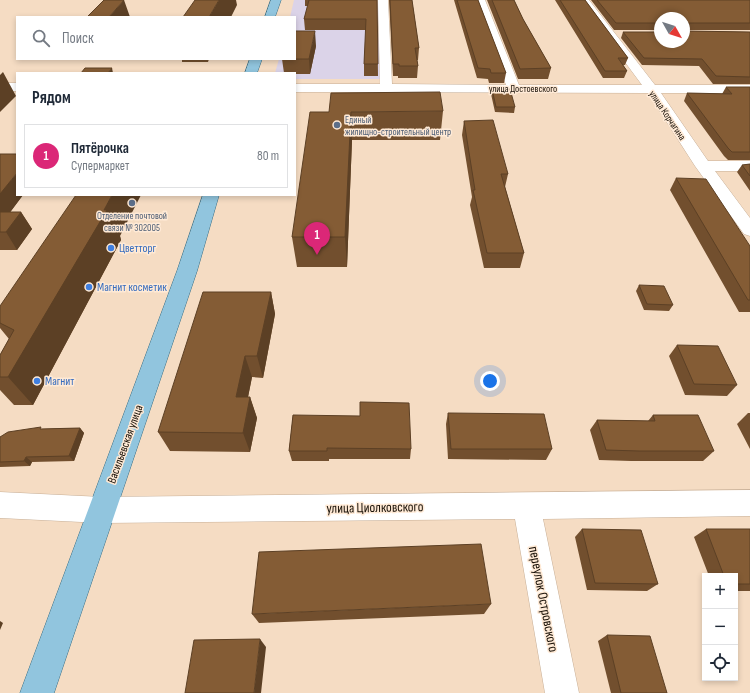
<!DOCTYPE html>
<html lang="ru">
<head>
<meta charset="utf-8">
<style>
  body { margin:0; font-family:"Sofia Sans Condensed",sans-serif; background:#f2f2f3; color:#1f2937 }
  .controls { position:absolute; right:12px; bottom:12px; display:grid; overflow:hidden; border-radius:0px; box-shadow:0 2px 6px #0003 }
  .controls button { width:36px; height:36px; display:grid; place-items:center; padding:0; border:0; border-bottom:1px solid #e0e1e3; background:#fff; color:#1f2937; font:20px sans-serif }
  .compass { position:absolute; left:654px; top:12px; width:36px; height:36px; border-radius:50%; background:#fff; box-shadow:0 2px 6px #0003; rotate:129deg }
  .you { position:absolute; left:490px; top:381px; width:14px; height:14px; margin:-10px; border:3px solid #fff; border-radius:50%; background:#1a73e8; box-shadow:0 0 0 6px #1a73e833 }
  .badge { display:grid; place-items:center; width:26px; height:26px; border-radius:50%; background:#db2777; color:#fff; font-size:13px; font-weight:700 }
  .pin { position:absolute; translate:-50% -33px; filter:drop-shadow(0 1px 2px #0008) }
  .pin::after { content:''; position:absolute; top:21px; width:14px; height:12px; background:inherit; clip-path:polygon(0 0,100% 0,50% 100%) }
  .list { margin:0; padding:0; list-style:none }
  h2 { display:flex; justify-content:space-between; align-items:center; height:52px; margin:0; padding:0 16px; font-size:17px }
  h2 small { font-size:13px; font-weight:400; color:#747a83 }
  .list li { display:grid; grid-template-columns:26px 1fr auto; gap:12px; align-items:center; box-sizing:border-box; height:64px; margin:0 8px 8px; padding:0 8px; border:1px solid #e0e1e3; border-radius:0px }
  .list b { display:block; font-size:15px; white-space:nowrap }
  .list p { margin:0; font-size:13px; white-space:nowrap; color:#747a83 }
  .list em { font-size:13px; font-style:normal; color:#747a83 }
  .icon { flex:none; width:22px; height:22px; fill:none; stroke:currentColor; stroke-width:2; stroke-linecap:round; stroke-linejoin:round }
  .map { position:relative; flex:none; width:750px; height:693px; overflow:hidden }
  .search { position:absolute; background:#fff; box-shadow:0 2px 6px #0003; left:16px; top:16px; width:280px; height:44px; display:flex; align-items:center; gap:10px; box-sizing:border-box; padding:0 14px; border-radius:0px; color:#747a83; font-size:15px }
  .panel { position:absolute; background:#fff; box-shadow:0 2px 6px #0003; left:16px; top:72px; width:280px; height:124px; border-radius:0px }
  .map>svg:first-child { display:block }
  .industrial { fill:#dbd3e8 }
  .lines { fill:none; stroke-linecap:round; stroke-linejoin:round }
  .minor-casing { stroke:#c7af97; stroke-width:1 }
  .major-casing { stroke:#376d84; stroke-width:1 }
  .minor { fill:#fff; fill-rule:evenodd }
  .major { fill:#91c5de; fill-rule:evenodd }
  .wall { fill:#724f2e }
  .shaded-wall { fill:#5c4025 }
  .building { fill:#845c35; stroke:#5c4025 }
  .service-dot { fill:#5c6f8a; stroke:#ffead6; stroke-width:1.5 }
  .shop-dot { fill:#3f7fe0; stroke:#ffead6; stroke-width:1.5 }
  .labels { text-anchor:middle; stroke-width:3; stroke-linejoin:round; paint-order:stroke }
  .far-street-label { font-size:10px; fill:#181007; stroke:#ffead6 }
  .far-service-label { font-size:10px; fill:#4e5e75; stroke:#ffead6; text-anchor:start }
  .shop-label { font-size:12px; fill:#366cbe; stroke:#ffead6; text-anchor:start }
  .street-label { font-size:12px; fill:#181007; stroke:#ffead6 }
  .near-street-label { font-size:14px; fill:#181007; stroke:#ffead6 }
</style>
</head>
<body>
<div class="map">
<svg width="750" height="693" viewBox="0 0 750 693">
  <rect width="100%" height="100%" fill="#f5dcc3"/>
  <path class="industrial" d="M294,0H379L381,79H295V73H275L279,59H295V17H290Z"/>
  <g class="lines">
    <defs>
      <path id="minor" d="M378,0H388L392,84L506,85L475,0H485L519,85H642L579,0H589L655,85H750V93H661L708,161H750V171H715L750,218V236L744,234L695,166L648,93L295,92V84H380Z
        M0,83H17V91H0Z
        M750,490V516L543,519L579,693H545L515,519L102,523L0,518V492L102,497Z"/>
      <path id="major" d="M271,0H281L275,17H265Z
        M250,59H262L257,73H245Z
        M203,195H219L197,271L54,693H20L177,271Z"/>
    </defs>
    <use href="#minor" class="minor-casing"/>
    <use href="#major" class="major-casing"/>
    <use href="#minor" class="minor"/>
    <use href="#major" class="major"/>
  </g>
  <path class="wall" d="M305,0H377L378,76H364V64L366,30H305L304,19L308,6H305Z
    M389,0H412L419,48L418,60H417L418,66L417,78H398V76H393Z
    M454,0H478L506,73L504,83H489L488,79L477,78Z
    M487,0H514L523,19L551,68L548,79H518Z
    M555,0H585L628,58L625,65H623L627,71L624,78H603Z
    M591,0H750V30H686V31L750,32V84H713L699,66L642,65L621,38L623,32L684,42L660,18V30H614Z
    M316,46L310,74H295V73H284L282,59Z
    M80,59H103V60H80Z
    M182,59H209L208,62H182Z
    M726,87H750V160H728L724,156L684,101L687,93L722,94Z
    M492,89L515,107L514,113L495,112L491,94Z
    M443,111L440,140H352L347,267H297L292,237L329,112Z
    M464,121L508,174L505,187L524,253L520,268H484L470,205L472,197L462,135Z
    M0,154L17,195H23L10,212H21L32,229L17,250H0Z
    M750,164V191L737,172L742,165Z
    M676,178L750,246V312H739L670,190Z
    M120,236L121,240L33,405H14L0,390V355L9,339L0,328V306Z
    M639,285L673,305L669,311L644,310L636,291Z
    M271,292L275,314L263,378L252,377L248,397H250L257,418L250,452L170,451L158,432Z
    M677,345L737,385L727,396L685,395L669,356Z
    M448,413L552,449L546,460L448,459L446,424Z
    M748,413H750V449L737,424Z
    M293,415L411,449L410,459H329V461H292L289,451Z
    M653,415L714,451L703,461H631L599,460L590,430L597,420L648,421Z
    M80,428L84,433L74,461L32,462L30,466L0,467V437L42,429Z
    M582,529L658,584L647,591L587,590L575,537Z
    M706,529H750V591H735V576H709L694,537Z
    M491,604L484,614L259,623L252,614Z
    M607,635L667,693H611L598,641Z"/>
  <path class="shaded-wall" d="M124,0L130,17H109Z
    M219,0H236L237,5L231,17H209Z
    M315,31L316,46L310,74L309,59Z
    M112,68L113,73H108Z
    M3,72L16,96L0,112V75Z
    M351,112L352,140L347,267L345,237Z
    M17,173V195H23L0,226V194Z
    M112,195H141L120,236L121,240L33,405L8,377Z
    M21,212L32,229L17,250L6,232Z
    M271,292L275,314L263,378L257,356Z
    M245,356L252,377L244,417L236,397Z
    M250,397L257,418L250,452L243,433Z
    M80,428L84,433L74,461L69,456Z
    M26,457L32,462L30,466L24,461Z
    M0,621L3,623L0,630Z
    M260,639L266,647L261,693H254Z"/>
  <path class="building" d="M104,0H124L109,17H87Z
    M195,0H219L209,17H183Z
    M309,0H377L378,64H364L366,19H304Z
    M390,0H412L419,48H415L418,66H399V64H393Z
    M457,0H478L506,73H491L490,69L478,68Z
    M492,0H514L523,19L551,68L520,69Z
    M560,0H585L628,58H618L627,71H605Z
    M597,0H750V23H687L686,31L750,32V77L716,76L702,59L644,58L623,32H660V42H684V18H660V23H616Z
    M295,31H315L309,59H295Z
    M85,68H112L108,73H81Z
    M726,87H750V152H732L728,148L687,93L732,94Z
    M492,89H510L515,107H496Z
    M440,92L443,111L351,112L345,237H292L310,112H329L331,93Z
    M493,120L508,174H501L524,253H487L473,190H475L464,121Z
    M0,154H17V173L0,194Z
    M750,164V176L742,165Z
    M676,178L706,179L750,246V300H748Z
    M76,195H112L104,210H107L8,377H0V355L14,330L0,323V306Z
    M0,212H21L6,232H0Z
    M639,285L664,286L673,305L647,304Z
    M203,292H271L257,356H245L236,397H250L243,433L158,432Z
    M677,345L718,346L737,385L694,384Z
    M360,402L409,403L411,449L327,448V451H289L293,415L360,416Z
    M448,413L544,414L552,449H451Z
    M653,415H698L714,451H639L606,450L597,420L655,421Z
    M41,427L40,429L80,428L69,456L26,457L24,461L0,462V437L8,432Z
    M582,529L641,530L658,584L595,583Z
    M706,529H750V584H735V576H724Z
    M481,544L491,604L252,614L259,552Z
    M607,635L650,636L667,693H621Z
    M260,639L254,693H185L194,640Z"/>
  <g class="service-dot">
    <circle cx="337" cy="125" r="4"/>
    <circle cx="132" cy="203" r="4"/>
  </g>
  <g class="shop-dot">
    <circle cx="111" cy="248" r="4"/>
    <circle cx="89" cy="287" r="4"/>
    <circle cx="37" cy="381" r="4"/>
  </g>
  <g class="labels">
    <g class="far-street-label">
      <text x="523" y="92">улица Достоевского</text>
      <text transform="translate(668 115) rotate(56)" y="4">улица Корчагина</text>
    </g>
    <g class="far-service-label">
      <text x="345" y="123">Единый<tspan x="345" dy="12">жилищно-строительный центр</tspan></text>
      <text x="132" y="219" text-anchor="middle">Отделение почтовой<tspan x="132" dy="12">связи № 302005</tspan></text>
    </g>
    <g class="shop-label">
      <text x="119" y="252">Цветторг</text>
      <text x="97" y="291">Магнит косметик</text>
      <text x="45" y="385">Магнит</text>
    </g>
    <g class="street-label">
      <text transform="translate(125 444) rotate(-70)" y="4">Васильевская улица</text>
    </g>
    <g class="near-street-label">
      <text transform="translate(375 507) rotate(-1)" y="5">улица Циолковского</text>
      <text transform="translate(544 599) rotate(79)" y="5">переулок Островского</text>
    </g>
  </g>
</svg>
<div class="controls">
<button>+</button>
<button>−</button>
<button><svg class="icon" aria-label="locate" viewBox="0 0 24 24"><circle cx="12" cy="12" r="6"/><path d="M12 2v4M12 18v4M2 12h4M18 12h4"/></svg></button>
</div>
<svg class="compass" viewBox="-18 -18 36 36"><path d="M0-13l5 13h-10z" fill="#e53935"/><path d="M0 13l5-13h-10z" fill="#747a83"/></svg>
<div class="you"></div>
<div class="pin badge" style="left:317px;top:255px">1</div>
<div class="search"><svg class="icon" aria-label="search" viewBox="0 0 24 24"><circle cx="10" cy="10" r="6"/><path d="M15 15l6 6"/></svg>Поиск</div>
<section class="panel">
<h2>Рядом<small></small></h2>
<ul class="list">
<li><span class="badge">1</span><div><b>Пятёрочка</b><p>Супермаркет</p></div><em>80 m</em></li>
</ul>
</section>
</div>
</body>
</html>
